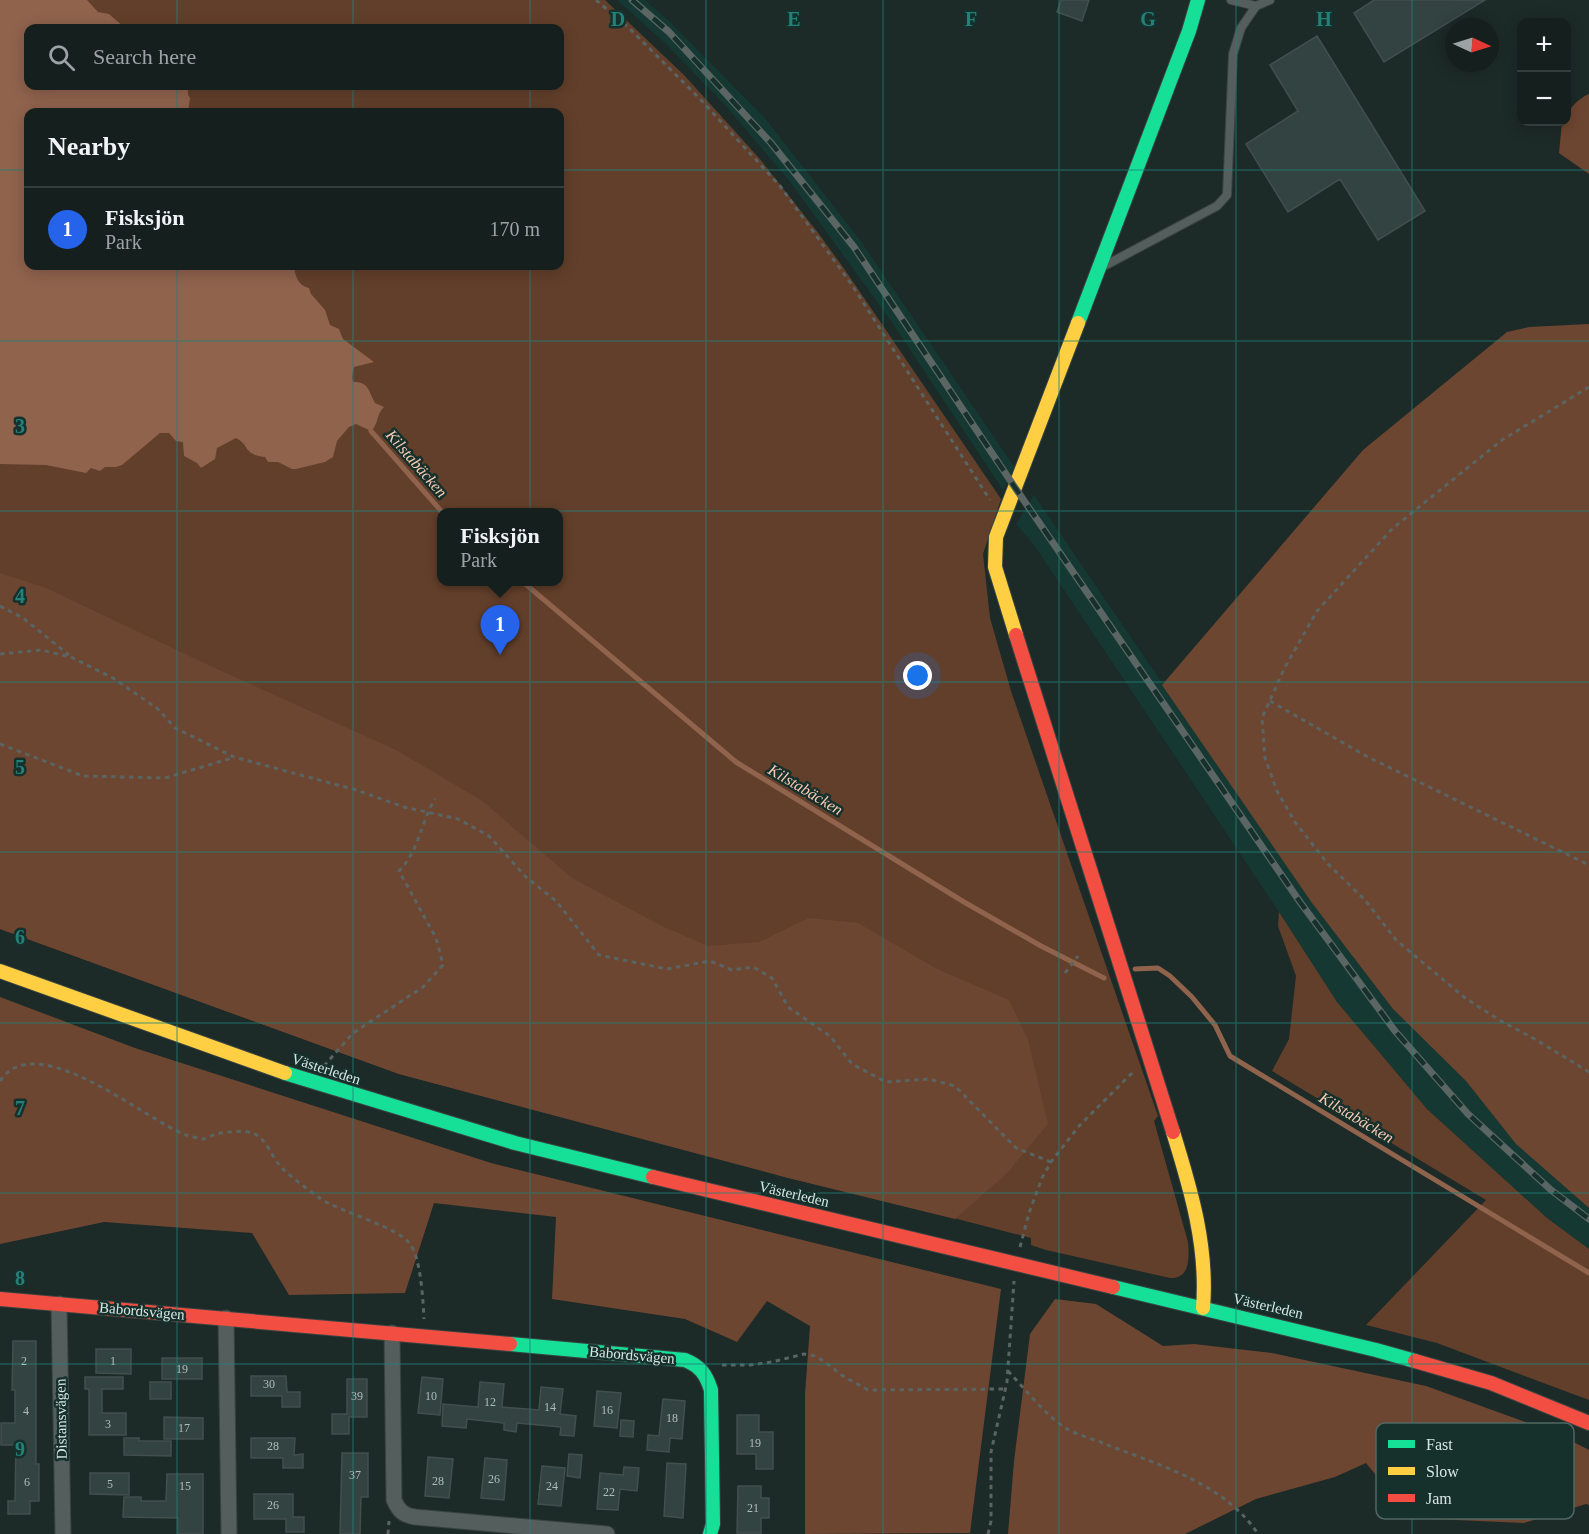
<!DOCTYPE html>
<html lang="en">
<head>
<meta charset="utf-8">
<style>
  body { margin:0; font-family:"Times New Roman",serif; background:#1e2827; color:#f1f3f6 }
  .controls { position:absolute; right:18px; top:18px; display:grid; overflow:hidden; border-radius:12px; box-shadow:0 3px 15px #0003 }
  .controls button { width:54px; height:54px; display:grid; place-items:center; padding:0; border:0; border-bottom:2px solid #343e3c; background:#15201e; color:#f1f3f6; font:30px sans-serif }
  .compass { position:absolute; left:1445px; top:18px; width:54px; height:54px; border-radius:50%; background:#15201e; box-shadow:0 3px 15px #0003; rotate:94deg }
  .you { position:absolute; left:918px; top:676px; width:21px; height:21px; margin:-15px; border:4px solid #fff; border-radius:50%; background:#1a73e8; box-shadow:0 0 0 9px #1a73e833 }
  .badge { display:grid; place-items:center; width:39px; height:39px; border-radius:50%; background:#2563eb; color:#fff; font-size:20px; font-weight:700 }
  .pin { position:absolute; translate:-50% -50px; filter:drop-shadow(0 2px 3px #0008) }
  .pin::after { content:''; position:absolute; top:32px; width:21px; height:18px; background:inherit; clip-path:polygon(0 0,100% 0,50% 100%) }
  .popup { position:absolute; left:437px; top:508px; width:126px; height:78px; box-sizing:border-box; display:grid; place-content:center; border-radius:12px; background:#15201e; filter:drop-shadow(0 2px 4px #0005); font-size:20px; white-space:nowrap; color:#9da3a4 }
  .popup b { font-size:22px; color:#f1f3f6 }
  .popup::after { content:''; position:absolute; left:50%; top:100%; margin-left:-12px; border:12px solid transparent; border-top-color:#15201e }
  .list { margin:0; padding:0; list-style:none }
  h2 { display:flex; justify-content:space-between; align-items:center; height:78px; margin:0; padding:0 24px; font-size:26px }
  h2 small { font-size:20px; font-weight:400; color:#9da3a4 }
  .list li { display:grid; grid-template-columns:39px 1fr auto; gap:18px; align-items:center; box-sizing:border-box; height:84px; padding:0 24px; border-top:2px solid #343e3c }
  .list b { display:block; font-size:22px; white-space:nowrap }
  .list p { margin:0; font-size:20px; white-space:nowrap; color:#9da3a4 }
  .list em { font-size:20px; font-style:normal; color:#9da3a4 }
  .icon { flex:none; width:33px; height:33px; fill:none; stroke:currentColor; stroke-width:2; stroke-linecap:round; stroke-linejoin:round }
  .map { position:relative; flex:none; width:1589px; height:1534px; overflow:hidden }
  .search { position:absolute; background:#15201e; box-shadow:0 3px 15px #0003; left:24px; top:24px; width:540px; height:66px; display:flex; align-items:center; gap:15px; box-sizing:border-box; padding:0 21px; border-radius:12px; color:#9da3a4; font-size:22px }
  .panel { position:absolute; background:#15201e; box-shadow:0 3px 15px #0003; left:24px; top:108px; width:540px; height:162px; border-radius:12px }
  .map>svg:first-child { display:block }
  .built { fill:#163832 }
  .green { fill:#623f2b; fill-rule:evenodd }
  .forest { fill:#6d4631 }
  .water { fill:#90634d }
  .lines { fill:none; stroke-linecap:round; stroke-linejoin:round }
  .stream { stroke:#90634d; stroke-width:5 }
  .building { fill:#324341; stroke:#434f4d; stroke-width:1.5 }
  .lane-casing { stroke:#394442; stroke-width:10 }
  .street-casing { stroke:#394442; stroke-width:17 }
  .fast-casing { stroke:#394442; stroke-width:16 }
  .slow-casing { stroke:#394442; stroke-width:16 }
  .jam-casing { stroke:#394442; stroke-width:16 }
  .path { stroke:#5a6462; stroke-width:3; stroke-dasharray:4.5 4.5; stroke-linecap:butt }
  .lane { stroke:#545e5c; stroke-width:8 }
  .street { stroke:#545e5c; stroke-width:15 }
  .fast { stroke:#16e098; stroke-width:14 }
  .slow { stroke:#ffcf43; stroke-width:14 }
  .jam { stroke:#f24e42; stroke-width:14 }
  .rail-casing { stroke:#5b6664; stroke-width:7 }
  .rail { stroke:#16302b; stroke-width:4.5; stroke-dasharray:14; stroke-linecap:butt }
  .grid { fill:none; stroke:#23817a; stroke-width:1.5; stroke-opacity:0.55 }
  .labels { text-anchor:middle; stroke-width:5; stroke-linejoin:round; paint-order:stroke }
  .number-label { font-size:12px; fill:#aebdba }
  .street-label { font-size:15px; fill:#d7e6e3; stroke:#16302b }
  .water-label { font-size:16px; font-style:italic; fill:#f9cab3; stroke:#16302b }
  .key { fill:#16302b; stroke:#506762; stroke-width:1.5 }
  .key-label { font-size:16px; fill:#d7e6e3 }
  .grid-label { font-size:20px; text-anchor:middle; font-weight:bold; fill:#23817a; stroke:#16302b; stroke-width:5; stroke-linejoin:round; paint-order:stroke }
</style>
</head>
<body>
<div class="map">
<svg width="1589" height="1534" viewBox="0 0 1589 1534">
  <rect width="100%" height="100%" fill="#1c2a28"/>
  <path class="built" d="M617,0H645L667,19L764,117L860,240L1015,468L1003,490L893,324L791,183L726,106L663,41Z
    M1034,495L1312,903L1393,1009L1466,1081L1516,1144L1589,1208V1249L1547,1218L1427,1109L1337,1002L1279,912L1034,545L1016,524Z"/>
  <path class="green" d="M0,0H605L684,75L759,158L819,234L845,270L1001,499L983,554L990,618L1011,691L1158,1116L1154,1121L1188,1242C1189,1256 1191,1279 1170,1278L1046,1250L1031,1245V1238L399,1074L0,929ZM28,28H560V86H28ZM28,112H560V266H28ZM442,512H558V582H442Z
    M1279,912L1337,1002L1427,1109L1547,1218L1589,1249V1400L1437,1343L1366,1325L1486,1200L1272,1071L1289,1039L1296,976L1278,926Z"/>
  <path class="forest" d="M1589,94V174L1559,153L1562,122H1566C1566,110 1579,98 1589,94Z
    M1589,324V1208L1516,1144L1466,1081L1393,1009L1312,903L1162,685L1363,450L1507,332L1529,327Z
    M0,573L46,588L204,663L396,750L481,800L572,878L664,927L708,946L759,942L809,918L858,923L937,969L1009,1000L1028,1040L1048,1124L1007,1173L955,1219L788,1178L399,1074L0,929Z
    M0,997L135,1048L491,1163L1001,1289L970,1533L805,1534V1394L810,1326L767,1301L737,1342L685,1319L552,1299L556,1217L434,1203L405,1293L289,1295L252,1233L104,1222L0,1244Z
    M1055,1299L1096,1304L1163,1346L1194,1344L1272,1353L1426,1386L1558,1434L1589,1450V1505L1586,1504L1524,1523L1411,1518L1366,1463L1335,1477L1256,1499L1185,1534H1008L1014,1461L1030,1334Z"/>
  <path class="water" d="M0,0H87L98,12L109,14L125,28H28V86H188V95L190,98L188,112H28V266H294C295,275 298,286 309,288L311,294L325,310L330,325L339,329L343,339L374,362L354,367L352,377L353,382C369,382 368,390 375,403L384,407C376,414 379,424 371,431L356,424L349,427L337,441L333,457L325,462L296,469H292L278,462H268L265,457C242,454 251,446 236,438L217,448L215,459L201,468L197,463L184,456L183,442L176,441L169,433H160L122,465L116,467H105L100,471L91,468L86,473L46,465L0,464Z"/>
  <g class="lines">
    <path class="stream" d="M371,431L442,512
      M523,582L736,762L964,902L1041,946L1104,978
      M1135,969L1158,968L1170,976L1192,997L1215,1025L1230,1056L1589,1273"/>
  </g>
  <path class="building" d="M1061,0H1089L1082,21L1057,12Z
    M1374,0H1485L1384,62L1354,13Z
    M1317,36L1425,211L1378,240L1340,179L1288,212L1246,144L1298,111L1270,65Z
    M13,1341H36V1464H39V1501H30V1514H8V1501H15L16,1445H1V1423H15V1390H12Z
    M96,1349H131V1374L96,1373Z
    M162,1358H202V1379H162Z
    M251,1376H286L287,1392H300V1407H282V1396H251Z
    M85,1377H123V1389H102V1413H126V1435H89V1389H85Z
    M422,1377L443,1379L440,1415L418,1413Z
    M347,1379H367V1417H349V1434H332V1414H347Z
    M150,1382H171V1399H150Z
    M480,1382L504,1384L502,1407L539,1410L541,1387L563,1389L560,1414L576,1416L574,1436L560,1435L561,1427L517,1423L516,1432L504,1430V1423L467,1419L466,1428L442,1426L443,1404L478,1407Z
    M597,1391L621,1393L617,1428L594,1426Z
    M663,1399L685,1401L682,1439L670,1438L669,1452L647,1450L648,1435L659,1436Z
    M737,1415H759V1432H773V1469H756V1454H737Z
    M164,1417L203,1418V1439H164Z
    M621,1420L634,1421L633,1437L620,1436Z
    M124,1438H139V1441H171V1456L124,1455Z
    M251,1438H295L294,1455L303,1454V1468H283V1458H251Z
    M342,1453H368V1497H361L360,1534H340Z
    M569,1454L582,1455L580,1478L567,1476Z
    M428,1457L453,1459L449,1498L425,1496Z
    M485,1458L507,1460L504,1500L481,1498Z
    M667,1463L686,1464L683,1518L664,1516Z
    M542,1466L565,1468L561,1506L538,1504Z
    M624,1467L639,1468L637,1491L620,1489L618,1510L597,1509L600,1473L623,1475Z
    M90,1473H129V1495L90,1494Z
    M167,1474H203V1534H178V1518L123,1517L124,1497H141V1501H166Z
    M738,1486H761V1498H769V1518H761V1533H737Z
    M254,1494H293V1517H304V1532H286V1519H254Z"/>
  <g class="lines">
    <defs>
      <path id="lane" d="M1231,0L1256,6
        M1106,265L1217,206L1227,195L1233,54L1241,28L1256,6L1270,0"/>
      <path id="street" d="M59,1304L63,1534
        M226,1318L229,1534
        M392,1333L394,1500C399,1511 403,1515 415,1517L607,1534"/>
      <path id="fast" d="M1078,323L1189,31L1198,0
        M285,1073L515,1143L653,1177
        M1113,1287L1376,1350L1415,1361
        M510,1344L685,1360C700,1366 706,1374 711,1390L713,1524L710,1534"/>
      <path id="slow" d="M1016,635L995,567L996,537L1078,323
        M0,971L285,1073
        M1173,1132C1191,1190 1208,1247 1203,1308"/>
      <path id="jam" d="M1016,635L1173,1132
        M653,1177L1113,1287
        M0,1299L510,1344
        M1415,1361L1491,1383L1589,1423"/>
    </defs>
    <use href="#lane" class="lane-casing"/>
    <use href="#street" class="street-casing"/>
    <use href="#fast" class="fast-casing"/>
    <use href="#slow" class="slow-casing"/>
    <use href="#jam" class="jam-casing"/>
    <path class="path" d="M596,0L629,28L701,100L780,186L852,285L990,500
      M1589,387L1502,440L1393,528L1317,611L1285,667L1262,718L1265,758L1277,791L1295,822L1328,864L1365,900L1396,940L1465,998L1501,1021L1533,1038L1589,1072
      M0,606L23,618L69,655
      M0,654L41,650L71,657L113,678L158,709L175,728L234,757L356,790L404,807L458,819L489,836L526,877L556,901L599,955L667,969L710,961L732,970L753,967L772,978L788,1007L830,1036L852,1064L886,1082L929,1079L955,1086L1016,1148L1051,1162
      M1270,701L1368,757L1589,865
      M0,744L83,776L165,778L232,758
      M1065,973L1078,956
      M324,1066L353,1033L423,987L443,965L436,938L399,871C420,850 420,823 435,799
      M0,1081C36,1026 145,1120 186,1135C191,1136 199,1139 204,1139C208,1138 212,1135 216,1134C226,1132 243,1130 253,1133C267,1139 272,1158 282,1168C292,1178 309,1190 321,1199C341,1212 398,1227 410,1244C421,1258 423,1301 424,1319
      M1020,1247L1029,1213L1042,1178L1051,1162L1079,1126L1135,1070
      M722,1365H750L772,1362L804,1354L815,1356L825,1362L843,1376L868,1390L1005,1389
      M1008,1371C1026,1390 1045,1415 1067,1429C1080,1436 1097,1440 1110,1446C1163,1466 1226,1485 1258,1534
      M388,1534L389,1521
      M988,1534L991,1521V1452L1007,1382L1014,1281"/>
    <use href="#lane" class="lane"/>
    <use href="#street" class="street"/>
    <use href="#fast" class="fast"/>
    <use href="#slow" class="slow"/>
    <use href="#jam" class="jam"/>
    <defs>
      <path id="rail" d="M632,0L669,32L771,143L854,247L1016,489L1300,902L1395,1031L1468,1114L1551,1190L1589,1219"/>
    </defs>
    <use href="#rail" class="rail-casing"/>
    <use href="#rail" class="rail"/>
  </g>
  <path class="grid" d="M177,0V28M353,0V28M530,0V28M706,0V1534M883,0V1534M1059,0V1534M1236,0V1534M1412,0V1534M177,86V112M353,86V112M530,86V112M0,170H28M560,170H1589M177,266V1534M353,266V1534M530,266V1534M0,341H1589M0,511H1589M0,682H1589M0,852H1589M0,1023H1589M0,1193H1589M0,1364H1589"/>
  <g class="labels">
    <g class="number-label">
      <text x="24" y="1365">2</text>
      <text x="113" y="1365">1</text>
      <text x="182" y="1373">19</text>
      <text x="269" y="1388">30</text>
      <text x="357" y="1400">39</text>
      <text x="431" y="1400">10</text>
      <text x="490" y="1406">12</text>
      <text x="550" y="1411">14</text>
      <text x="607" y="1414">16</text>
      <text x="26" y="1415">4</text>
      <text x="672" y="1422">18</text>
      <text x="108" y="1428">3</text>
      <text x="184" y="1432">17</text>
      <text x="755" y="1447">19</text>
      <text x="273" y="1450">28</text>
      <text x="355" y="1479">37</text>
      <text x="494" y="1483">26</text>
      <text x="438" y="1485">28</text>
      <text x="27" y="1486">6</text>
      <text x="110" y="1488">5</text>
      <text x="185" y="1490">15</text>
      <text x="552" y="1490">24</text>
      <text x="609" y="1496">22</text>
      <text x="273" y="1509">26</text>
      <text x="753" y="1512">21</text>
    </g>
    <g class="street-label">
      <text transform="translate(326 1069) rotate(18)" y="5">Västerleden</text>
      <text transform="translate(794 1194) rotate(13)" y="5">Västerleden</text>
      <text transform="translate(1268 1306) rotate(13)" y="5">Västerleden</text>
      <text transform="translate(142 1311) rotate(5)" y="5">Babordsvägen</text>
      <text transform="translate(632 1355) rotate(5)" y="5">Babordsvägen</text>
      <text transform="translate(61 1419) rotate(-91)" y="5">Distansvägen</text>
    </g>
    <g class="water-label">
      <text transform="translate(417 463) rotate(49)" y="6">Kilstabäcken</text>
      <text transform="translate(806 789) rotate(31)" y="6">Kilstabäcken</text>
      <text transform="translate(1357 1117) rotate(31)" y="6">Kilstabäcken</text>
    </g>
  </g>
  <rect x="1376" y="1423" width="198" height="96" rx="9" class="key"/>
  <rect x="1388" y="1440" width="27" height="8" fill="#16e098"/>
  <rect x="1388" y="1467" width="27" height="8" fill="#ffcf43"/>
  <rect x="1388" y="1494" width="27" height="8" fill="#f24e42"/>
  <g class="key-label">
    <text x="1426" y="1450">Fast</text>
    <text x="1426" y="1477">Slow</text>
    <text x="1426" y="1504">Jam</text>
  </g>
  <g class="grid-label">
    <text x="618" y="26">D</text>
    <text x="794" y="26">E</text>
    <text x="971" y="26">F</text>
    <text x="1148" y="26">G</text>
    <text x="1324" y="26">H</text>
    <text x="20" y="433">3</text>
    <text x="20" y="603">4</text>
    <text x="20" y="774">5</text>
    <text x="20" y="944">6</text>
    <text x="20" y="1115">7</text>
    <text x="20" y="1285">8</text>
    <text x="20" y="1456">9</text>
  </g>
</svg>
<div class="controls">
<button>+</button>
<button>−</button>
</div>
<svg class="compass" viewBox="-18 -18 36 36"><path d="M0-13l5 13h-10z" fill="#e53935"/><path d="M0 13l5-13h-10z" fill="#9da3a4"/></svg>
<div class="you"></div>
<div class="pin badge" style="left:500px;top:655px">1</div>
<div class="popup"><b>Fisksjön</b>Park</div>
<div class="search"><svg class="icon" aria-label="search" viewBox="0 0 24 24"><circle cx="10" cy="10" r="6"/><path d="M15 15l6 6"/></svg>Search here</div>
<section class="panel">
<h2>Nearby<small></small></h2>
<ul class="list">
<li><span class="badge">1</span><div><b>Fisksjön</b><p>Park</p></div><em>170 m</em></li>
</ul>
</section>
</div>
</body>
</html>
